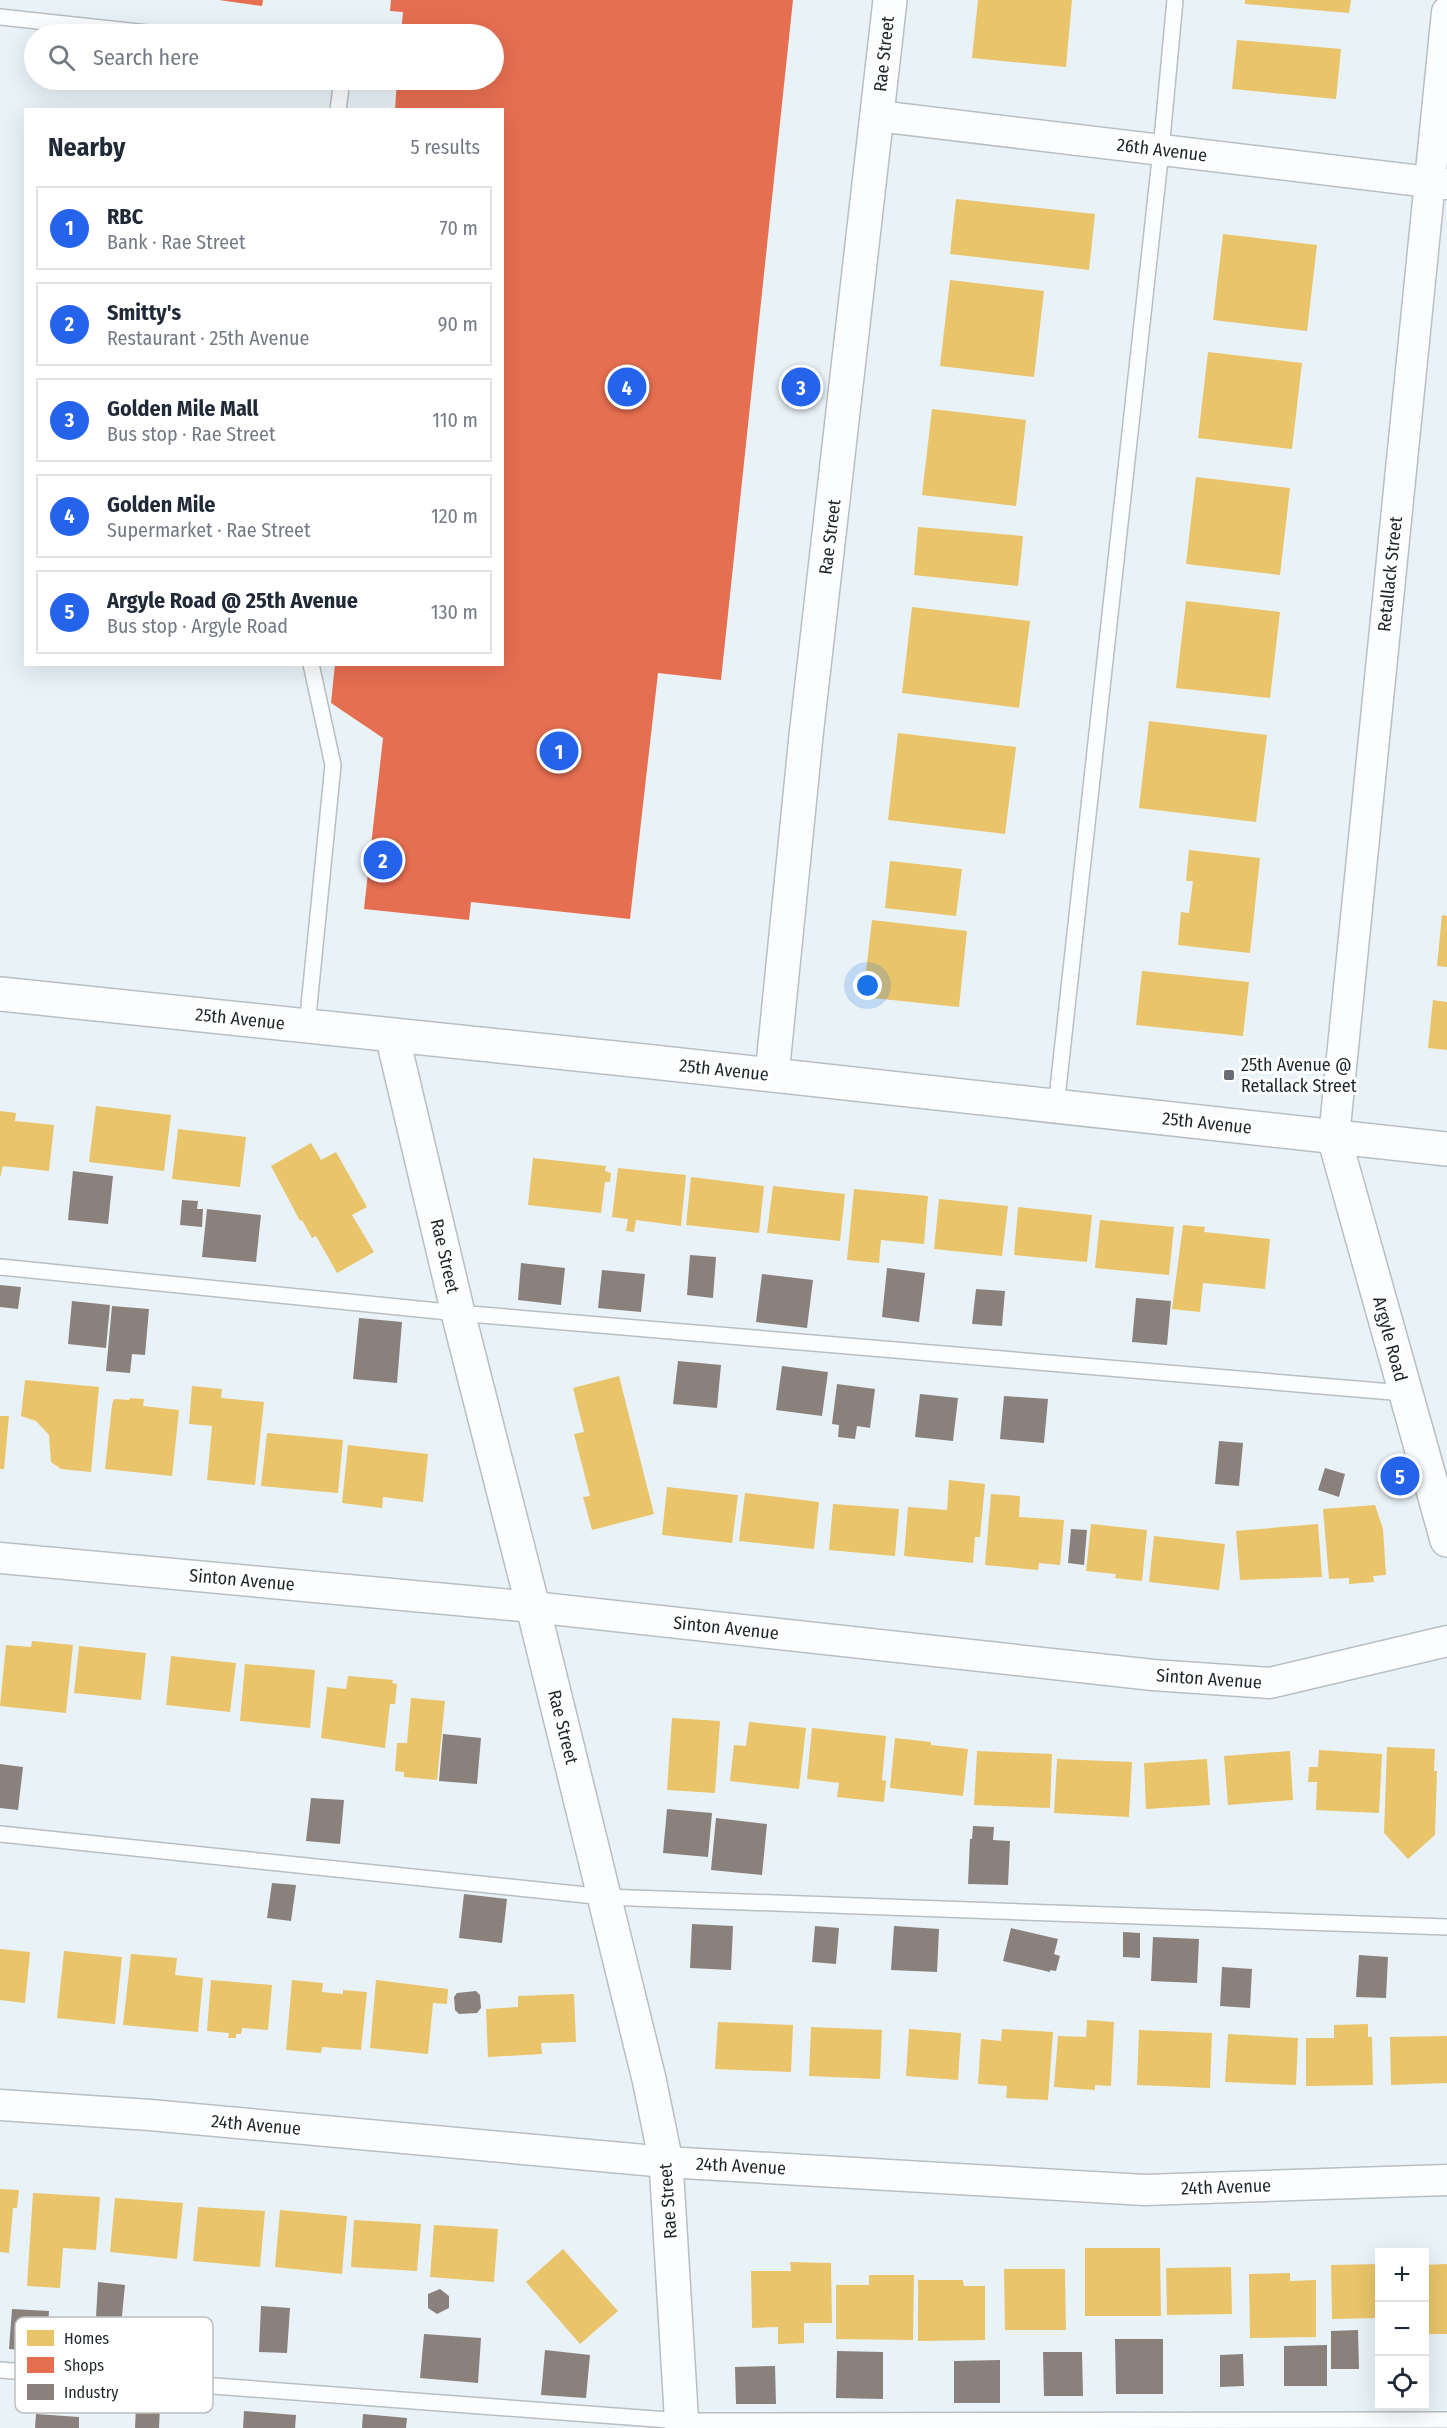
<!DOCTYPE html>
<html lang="en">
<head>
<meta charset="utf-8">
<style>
  body { margin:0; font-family:"Fira Sans Condensed",sans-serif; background:#f2f2f3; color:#1f2937 }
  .controls { position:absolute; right:18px; bottom:18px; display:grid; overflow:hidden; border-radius:0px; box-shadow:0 6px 24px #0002 }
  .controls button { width:54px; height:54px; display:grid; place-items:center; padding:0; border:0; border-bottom:2px solid #e0e1e3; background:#fff; color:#1f2937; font:30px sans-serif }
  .you { position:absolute; left:868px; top:986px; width:21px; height:21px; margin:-15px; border:4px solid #fff; border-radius:50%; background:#1a73e8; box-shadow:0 0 0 9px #1a73e833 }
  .badge { display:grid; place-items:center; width:39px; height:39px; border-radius:50%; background:#2563eb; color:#fff; font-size:20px; font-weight:700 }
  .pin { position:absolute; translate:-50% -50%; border:3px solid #fff; box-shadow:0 2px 6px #0006 }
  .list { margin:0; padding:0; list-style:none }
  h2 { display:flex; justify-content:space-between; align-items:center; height:78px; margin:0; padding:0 24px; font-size:26px }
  h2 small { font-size:20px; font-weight:400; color:#747a83 }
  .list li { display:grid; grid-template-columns:39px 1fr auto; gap:18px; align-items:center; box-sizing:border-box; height:84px; margin:0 12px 12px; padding:0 12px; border:2px solid #e0e1e3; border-radius:0px }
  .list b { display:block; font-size:22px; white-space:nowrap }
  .list p { margin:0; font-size:20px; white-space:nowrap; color:#747a83 }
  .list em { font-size:20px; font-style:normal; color:#747a83 }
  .icon { flex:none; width:33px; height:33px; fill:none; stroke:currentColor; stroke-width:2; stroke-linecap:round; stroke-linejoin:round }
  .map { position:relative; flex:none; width:1447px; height:2428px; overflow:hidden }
  .search { position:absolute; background:#fff; box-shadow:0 6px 24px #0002; left:24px; top:24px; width:480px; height:66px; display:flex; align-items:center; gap:15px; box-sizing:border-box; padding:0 21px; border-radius:33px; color:#747a83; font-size:22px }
  .panel { position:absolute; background:#fff; box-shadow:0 6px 24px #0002; left:24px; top:108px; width:480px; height:558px; border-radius:0px }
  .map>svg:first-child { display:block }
  .homes { fill:#e9c46a }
  .shops { fill:#e76f51 }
  .industry { fill:#8a817c }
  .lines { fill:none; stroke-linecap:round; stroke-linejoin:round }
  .service-casing { stroke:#b8bfc2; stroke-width:18 }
  .minor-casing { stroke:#b8bfc2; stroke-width:33 }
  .tertiary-casing { stroke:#b8bfc2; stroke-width:36 }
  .service { stroke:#fcfdfe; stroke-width:15 }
  .minor { stroke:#fcfdfe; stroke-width:30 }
  .tertiary { stroke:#fcfdfe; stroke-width:33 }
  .poi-dot { fill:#666e71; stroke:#fff; stroke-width:2 }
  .labels { text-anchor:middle; stroke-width:6; stroke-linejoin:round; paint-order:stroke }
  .street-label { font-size:18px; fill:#1f2629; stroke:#fff }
  .poi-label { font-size:18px; fill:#1f2629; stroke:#fff; text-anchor:start }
  .key { fill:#fff; stroke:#bcbebf; stroke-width:1.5 }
  .key-label { font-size:16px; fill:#1f2629 }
</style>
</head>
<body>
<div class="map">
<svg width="1447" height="2428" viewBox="0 0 1447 2428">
  <rect width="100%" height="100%" fill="#e9f3f7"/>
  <path class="homes" d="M978,0H1072L1066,67L972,58Z
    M1245,0H1351L1349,13L1245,4Z
    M1237,40L1341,49L1336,99L1232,89Z
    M956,199L1095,214L1089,270L950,254Z
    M1223,234L1317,245L1307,331L1213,320Z
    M950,280L1044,291L1034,377L940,366Z
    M1208,352L1302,363L1292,449L1198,438Z
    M932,409L1026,420L1016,506L922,495Z
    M1196,477L1290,488L1280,575L1186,564Z
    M918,527L1023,536L1018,586L914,575Z
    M1186,601L1280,612L1270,698L1176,688Z
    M912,607L1030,621L1019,708L902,693Z
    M1149,721L1267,735L1256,822L1139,808Z
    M898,733L1016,747L1005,834L888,820Z
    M1189,850L1260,858L1250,953L1178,945L1181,912L1189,913L1193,881H1186Z
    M890,861L962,869L956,916L885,908Z
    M1442,915L1447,916V967L1437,966Z
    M872,920L967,931L959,1007L863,997Z
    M1142,971L1249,982L1243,1036L1136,1025Z
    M1433,1000L1447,1002V1050L1428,1048Z
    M96,1106L171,1115L164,1171L89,1162Z
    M0,1111L16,1113L15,1121L54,1125L49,1171L3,1166L0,1178Z
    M178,1129L246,1137L240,1187L172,1179Z
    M311,1143L321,1160L336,1152L367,1207L352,1215L374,1252L337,1273L316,1236L312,1238L302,1220L300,1221L271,1166Z
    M533,1158L606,1166L605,1171L611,1173L610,1182H605L601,1213L528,1205Z
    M618,1168L686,1175L681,1226L636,1220L634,1232L626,1231L628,1219L612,1217Z
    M691,1177L764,1186L759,1233L686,1225Z
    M773,1186L845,1194L840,1241L767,1233Z
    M854,1189L928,1196L924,1244L881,1240L879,1263L847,1260Z
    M939,1199L1008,1206L1002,1256L934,1249Z
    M1018,1207L1092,1215L1087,1262L1014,1255Z
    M1100,1220L1174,1227L1169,1275L1095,1268Z
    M1183,1225L1205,1227L1204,1232L1270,1239L1265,1289L1203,1283L1200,1312L1172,1309Z
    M619,1376L654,1514L592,1530L583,1497L590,1496L574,1434L584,1432L573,1388Z
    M25,1380L99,1387L91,1472L61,1469L51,1462L49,1435L36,1421L21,1416Z
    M192,1386L222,1389L221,1398L264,1402L255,1485L207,1480L212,1426L189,1424Z
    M130,1398L144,1399L143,1406L179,1410L172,1476L105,1469L112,1405L114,1399L129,1400Z
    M0,1416H9L4,1469H0Z
    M267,1433L343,1440L338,1493L261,1486Z
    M348,1445L428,1454L423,1502L383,1497L382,1508L342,1503Z
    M949,1480L985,1484L980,1537H975L973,1563L904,1556L908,1507L947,1510Z
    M667,1487L738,1495L732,1543L662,1535Z
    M745,1493L819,1502L814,1549L739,1541Z
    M991,1494L1020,1496L1019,1517L1064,1520L1060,1565L1039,1563L1038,1570L985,1565Z
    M833,1504L899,1509L895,1556L829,1550Z
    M1375,1505L1383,1529L1386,1575L1373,1576L1374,1582L1349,1584V1578L1329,1579L1323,1509Z
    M1091,1524L1147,1530L1142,1581L1115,1578L1116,1574L1086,1571Z
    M1318,1524L1322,1577L1240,1580L1236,1531Z
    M1154,1536L1225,1544L1219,1590L1149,1582Z
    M32,1641L73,1645L66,1713L0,1706L6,1645L31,1647Z
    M79,1646L146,1653L141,1700L74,1693Z
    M171,1656L236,1663L230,1712L166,1705Z
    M245,1664L315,1670L310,1728L240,1721Z
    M348,1676L393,1680L392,1683L397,1684L395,1704H390L385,1748L321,1738L327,1687L346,1689Z
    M411,1698L445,1701L437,1780L404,1777V1772L395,1771L397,1743H407Z
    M672,1718L720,1721L715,1793L667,1790Z
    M749,1722L806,1728L799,1789L730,1781L734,1745L746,1746Z
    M812,1728L886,1736L882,1780L886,1781L884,1802L837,1797L839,1783L807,1779Z
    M895,1738L931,1742V1745L968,1749L963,1796L890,1788Z
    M1387,1747L1435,1749L1434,1771H1437L1435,1835L1408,1859L1384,1833Z
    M1319,1750L1382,1754L1379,1813L1316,1810L1317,1782H1308L1309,1767H1318Z
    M977,1751L1052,1754L1050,1808L974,1805Z
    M1290,1751L1293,1800L1228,1805L1224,1756Z
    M1057,1759L1132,1762L1129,1817L1054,1813Z
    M1207,1759L1210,1805L1146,1809L1144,1763Z
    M0,1949L30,1952L25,2003L0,2000Z
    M64,1951L122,1957L115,2024L57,2018Z
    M131,1954L177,1958L175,1975L203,1978L198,2032L123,2025Z
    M211,1980L272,1985L268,2030L242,2028L241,2034H236V2038H228L229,2033L207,2031Z
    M292,1980L323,1983L322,1992L343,1994V1990L367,1992L361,2050L322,2047L321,2053L286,2050Z
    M376,1980L448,1989L447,2004L433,2003L428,2054L370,2048Z
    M574,1994L576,2042L541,2043L542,2054L488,2057L486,2009L518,2007V1996Z
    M1087,2020L1114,2022L1111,2086L1095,2085V2090L1054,2087L1058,2036L1086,2037Z
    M718,2022L793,2025L791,2072L715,2069Z
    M1368,2024V2037H1372L1373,2085L1306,2086V2038H1334V2025Z
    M811,2027L882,2030L880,2079L809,2076Z
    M909,2029L961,2033L958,2080L906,2076Z
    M1002,2029L1053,2032L1048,2100L1006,2098L1007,2086L978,2084L981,2039L1001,2041Z
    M1139,2030L1212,2033L1210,2088L1137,2085Z
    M1228,2034L1298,2038L1296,2085L1225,2082Z
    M1447,2036V2083L1391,2085L1390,2037Z
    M0,2189L19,2190L17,2208H13L9,2253L0,2252Z
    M33,2193L100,2197L96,2250L63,2248L60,2288L27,2286Z
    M115,2198L183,2203L177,2259L110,2252Z
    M198,2207L265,2211L260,2267L193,2261Z
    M280,2210L347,2216L342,2274L275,2267Z
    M354,2220L421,2224L417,2271L351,2267Z
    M434,2225L498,2229L494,2282L430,2277Z
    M1085,2248H1160L1161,2316H1085Z
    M563,2249L618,2311L580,2344L526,2282Z
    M790,2262L831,2263L832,2323H804V2343L778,2344V2327L752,2328L751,2271H791Z
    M1380,2264V2318L1332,2319L1331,2265Z
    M1447,2264V2334H1424V2265Z
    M1231,2267L1232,2314L1167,2315L1166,2268Z
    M1004,2269H1065L1066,2330H1005Z
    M1290,2273V2281L1316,2280V2337L1250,2338L1249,2274Z
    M869,2275H914L913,2340L836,2339V2285H869Z
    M918,2280H963L964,2286H985V2340L918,2341Z"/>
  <path class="shops" d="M219,0H263L262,6Z
    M391,0H793L721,680L658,673L630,919L471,902L469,920L364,909L383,738L331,703L335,664H502V110H395L397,80H494V34H401L403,12L390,11Z"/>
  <path class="industry" d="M73,1171L113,1176L108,1224L68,1220Z
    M182,1200L198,1201L197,1209H203L202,1227L180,1225Z
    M207,1209L261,1215L256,1262L202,1257Z
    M690,1255L716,1257L713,1298L687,1295Z
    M521,1263L565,1268L561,1305L518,1300Z
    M887,1268L925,1273L919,1322L882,1317Z
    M602,1270L645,1274L641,1312L598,1308Z
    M762,1274L813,1280L807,1328L756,1322Z
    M0,1285L21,1287L18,1309L0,1307Z
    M976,1289L1005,1291L1002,1326L972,1324Z
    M1136,1298L1171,1301L1167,1345L1132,1342Z
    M72,1301L110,1305L106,1348L68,1344Z
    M112,1306L149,1309L145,1355L132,1354L130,1373L106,1371Z
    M359,1318L402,1322L397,1383L353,1379Z
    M678,1361L721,1365L717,1408L673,1404Z
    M782,1366L828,1372L822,1416L776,1410Z
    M837,1384L875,1389L870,1428L857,1426L855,1439L838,1437L839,1425L832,1424Z
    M920,1394L958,1398L953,1441L915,1437Z
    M1004,1396L1048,1399L1044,1443L1000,1439Z
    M1219,1441L1243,1443L1239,1486L1215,1484Z
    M1325,1468L1345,1474L1339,1497L1318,1490Z
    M1071,1529L1087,1530L1084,1565L1068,1563Z
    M443,1734L481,1738L477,1784L439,1781Z
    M0,1764L23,1767L18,1810L0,1808Z
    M311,1798L344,1800L340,1844L306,1841Z
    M667,1809L712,1813L708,1857L663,1853Z
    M716,1818L767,1824L762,1875L711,1870Z
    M973,1826L994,1827L993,1840L1010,1841L1008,1885L968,1884L970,1839H972Z
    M272,1883L296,1885L291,1921L267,1918Z
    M464,1894L507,1899L502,1943L459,1938Z
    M692,1924L733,1926L731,1970L690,1968Z
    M815,1926L839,1928L836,1964L812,1962Z
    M894,1926L939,1929L937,1972L891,1970Z
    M1011,1928L1058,1939L1054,1954L1060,1956L1056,1971L1050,1970V1972L1003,1961Z
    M1123,1932L1140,1933V1958L1123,1957Z
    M1153,1937L1199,1939L1197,1983L1151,1981Z
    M1359,1955L1388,1957L1386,1998L1356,1997Z
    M1222,1967L1252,1969L1250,2008L1220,2006Z
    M476,1991L480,1995L481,2008L477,2013L459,2014L455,2010L454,1997L457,1993Z
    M98,2282L125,2285L120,2337L95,2335Z
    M440,2289L449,2296V2308L437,2314L428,2308V2294Z
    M261,2306L290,2308L287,2353L259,2352Z
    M12,2309L49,2311L46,2352L9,2349Z
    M1358,2330L1359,2369H1331V2331Z
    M424,2334L481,2338L478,2383L420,2378Z
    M1115,2339H1163V2394H1116Z
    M1327,2345V2386H1284V2346Z
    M545,2350L590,2355L586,2398L541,2395Z
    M837,2351L883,2352V2399L836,2398Z
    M1043,2352H1082L1083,2396H1044Z
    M1243,2354L1244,2386L1220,2387V2355Z
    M1000,2360V2403H954V2361Z
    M775,2366L776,2404H736L735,2367Z
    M136,2406L160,2408L159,2428H135Z
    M244,2411L296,2415L295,2428H243Z
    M36,2414L79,2417V2428H35Z
    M363,2414L407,2418L406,2428H362Z"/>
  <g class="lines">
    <defs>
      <path id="service" d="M0,17L157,34
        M338,110L342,80
        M307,1026L333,765L311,664
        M1056,1107L1161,150L1175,0
        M0,1267L458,1313L1404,1393
        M0,1834L605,1897L1447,1927
        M0,2370L682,2421L1447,2420"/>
      <path id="minor" d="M878,116L1446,184
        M1334,1137L1447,12
        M0,1558L533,1607L1153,1675L1270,1683L1447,1641
        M0,2105L150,2115L666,2162L1145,2190L1447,2180"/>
      <path id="tertiary" d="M0,994L653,1062L1447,1149
        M392,1035L458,1313L533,1607L649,2079L666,2162L682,2428
        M772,1075L806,736L890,0
        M1334,1137L1447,1540"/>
    </defs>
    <use href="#service" class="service-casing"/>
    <use href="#minor" class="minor-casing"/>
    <use href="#tertiary" class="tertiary-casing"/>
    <use href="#service" class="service"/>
    <use href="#minor" class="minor"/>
    <use href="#tertiary" class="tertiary"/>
  </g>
  <rect class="poi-dot" x="1223" y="1069" width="12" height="12" rx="3"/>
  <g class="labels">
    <g class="street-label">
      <text transform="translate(884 54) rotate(-84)" y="6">Rae Street</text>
      <text transform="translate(1162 150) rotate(7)" y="6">26th Avenue</text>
      <text transform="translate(830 537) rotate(-83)" y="6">Rae Street</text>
      <text transform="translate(1390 574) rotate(-84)" y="6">Retallack Street</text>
      <text transform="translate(240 1019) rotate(6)" y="6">25th Avenue</text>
      <text transform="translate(724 1070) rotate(6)" y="6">25th Avenue</text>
      <text transform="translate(1207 1123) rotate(6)" y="6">25th Avenue</text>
      <text transform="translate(445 1256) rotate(77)" y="6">Rae Street</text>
      <text transform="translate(1390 1339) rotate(75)" y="6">Argyle Road</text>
      <text transform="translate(242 1580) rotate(5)" y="6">Sinton Avenue</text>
      <text transform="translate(726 1628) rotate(6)" y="6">Sinton Avenue</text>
      <text transform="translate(1209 1679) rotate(4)" y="6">Sinton Avenue</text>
      <text transform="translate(563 1727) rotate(76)" y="6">Rae Street</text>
      <text transform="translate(256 2125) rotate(5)" y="6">24th Avenue</text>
      <text transform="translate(741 2166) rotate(3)" y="6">24th Avenue</text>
      <text transform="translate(1226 2187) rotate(-2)" y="6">24th Avenue</text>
      <text transform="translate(668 2201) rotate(-94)" y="6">Rae Street</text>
    </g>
    <g class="poi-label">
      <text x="1241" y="1071">25th Avenue @<tspan x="1241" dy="21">Retallack Street</tspan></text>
    </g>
  </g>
  <rect x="15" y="2317" width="198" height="96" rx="9" class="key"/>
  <rect x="27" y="2330" width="27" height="16" fill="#e9c46a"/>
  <rect x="27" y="2357" width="27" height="16" fill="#e76f51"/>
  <rect x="27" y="2384" width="27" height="16" fill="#8a817c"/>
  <g class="key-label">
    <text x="64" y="2344">Homes</text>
    <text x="64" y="2371">Shops</text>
    <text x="64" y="2398">Industry</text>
  </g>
</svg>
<div class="controls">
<button>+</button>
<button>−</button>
<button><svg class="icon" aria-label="locate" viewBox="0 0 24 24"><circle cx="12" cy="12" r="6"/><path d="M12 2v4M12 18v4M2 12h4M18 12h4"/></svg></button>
</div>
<div class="you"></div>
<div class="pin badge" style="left:559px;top:751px">1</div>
<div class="pin badge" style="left:383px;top:860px">2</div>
<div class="pin badge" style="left:801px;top:387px">3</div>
<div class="pin badge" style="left:627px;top:387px">4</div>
<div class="pin badge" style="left:1400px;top:1476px">5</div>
<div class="search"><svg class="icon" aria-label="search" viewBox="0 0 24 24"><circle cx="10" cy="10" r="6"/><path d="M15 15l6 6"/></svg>Search here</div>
<section class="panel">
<h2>Nearby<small>5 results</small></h2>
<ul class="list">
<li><span class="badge">1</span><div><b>RBC</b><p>Bank · Rae Street</p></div><em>70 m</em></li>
<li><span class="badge">2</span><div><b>Smitty's</b><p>Restaurant · 25th Avenue</p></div><em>90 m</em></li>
<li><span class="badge">3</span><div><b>Golden Mile Mall</b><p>Bus stop · Rae Street</p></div><em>110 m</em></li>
<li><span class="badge">4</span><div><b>Golden Mile</b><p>Supermarket · Rae Street</p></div><em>120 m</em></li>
<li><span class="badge">5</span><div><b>Argyle Road @ 25th Avenue</b><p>Bus stop · Argyle Road</p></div><em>130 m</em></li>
</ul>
</section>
</div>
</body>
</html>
